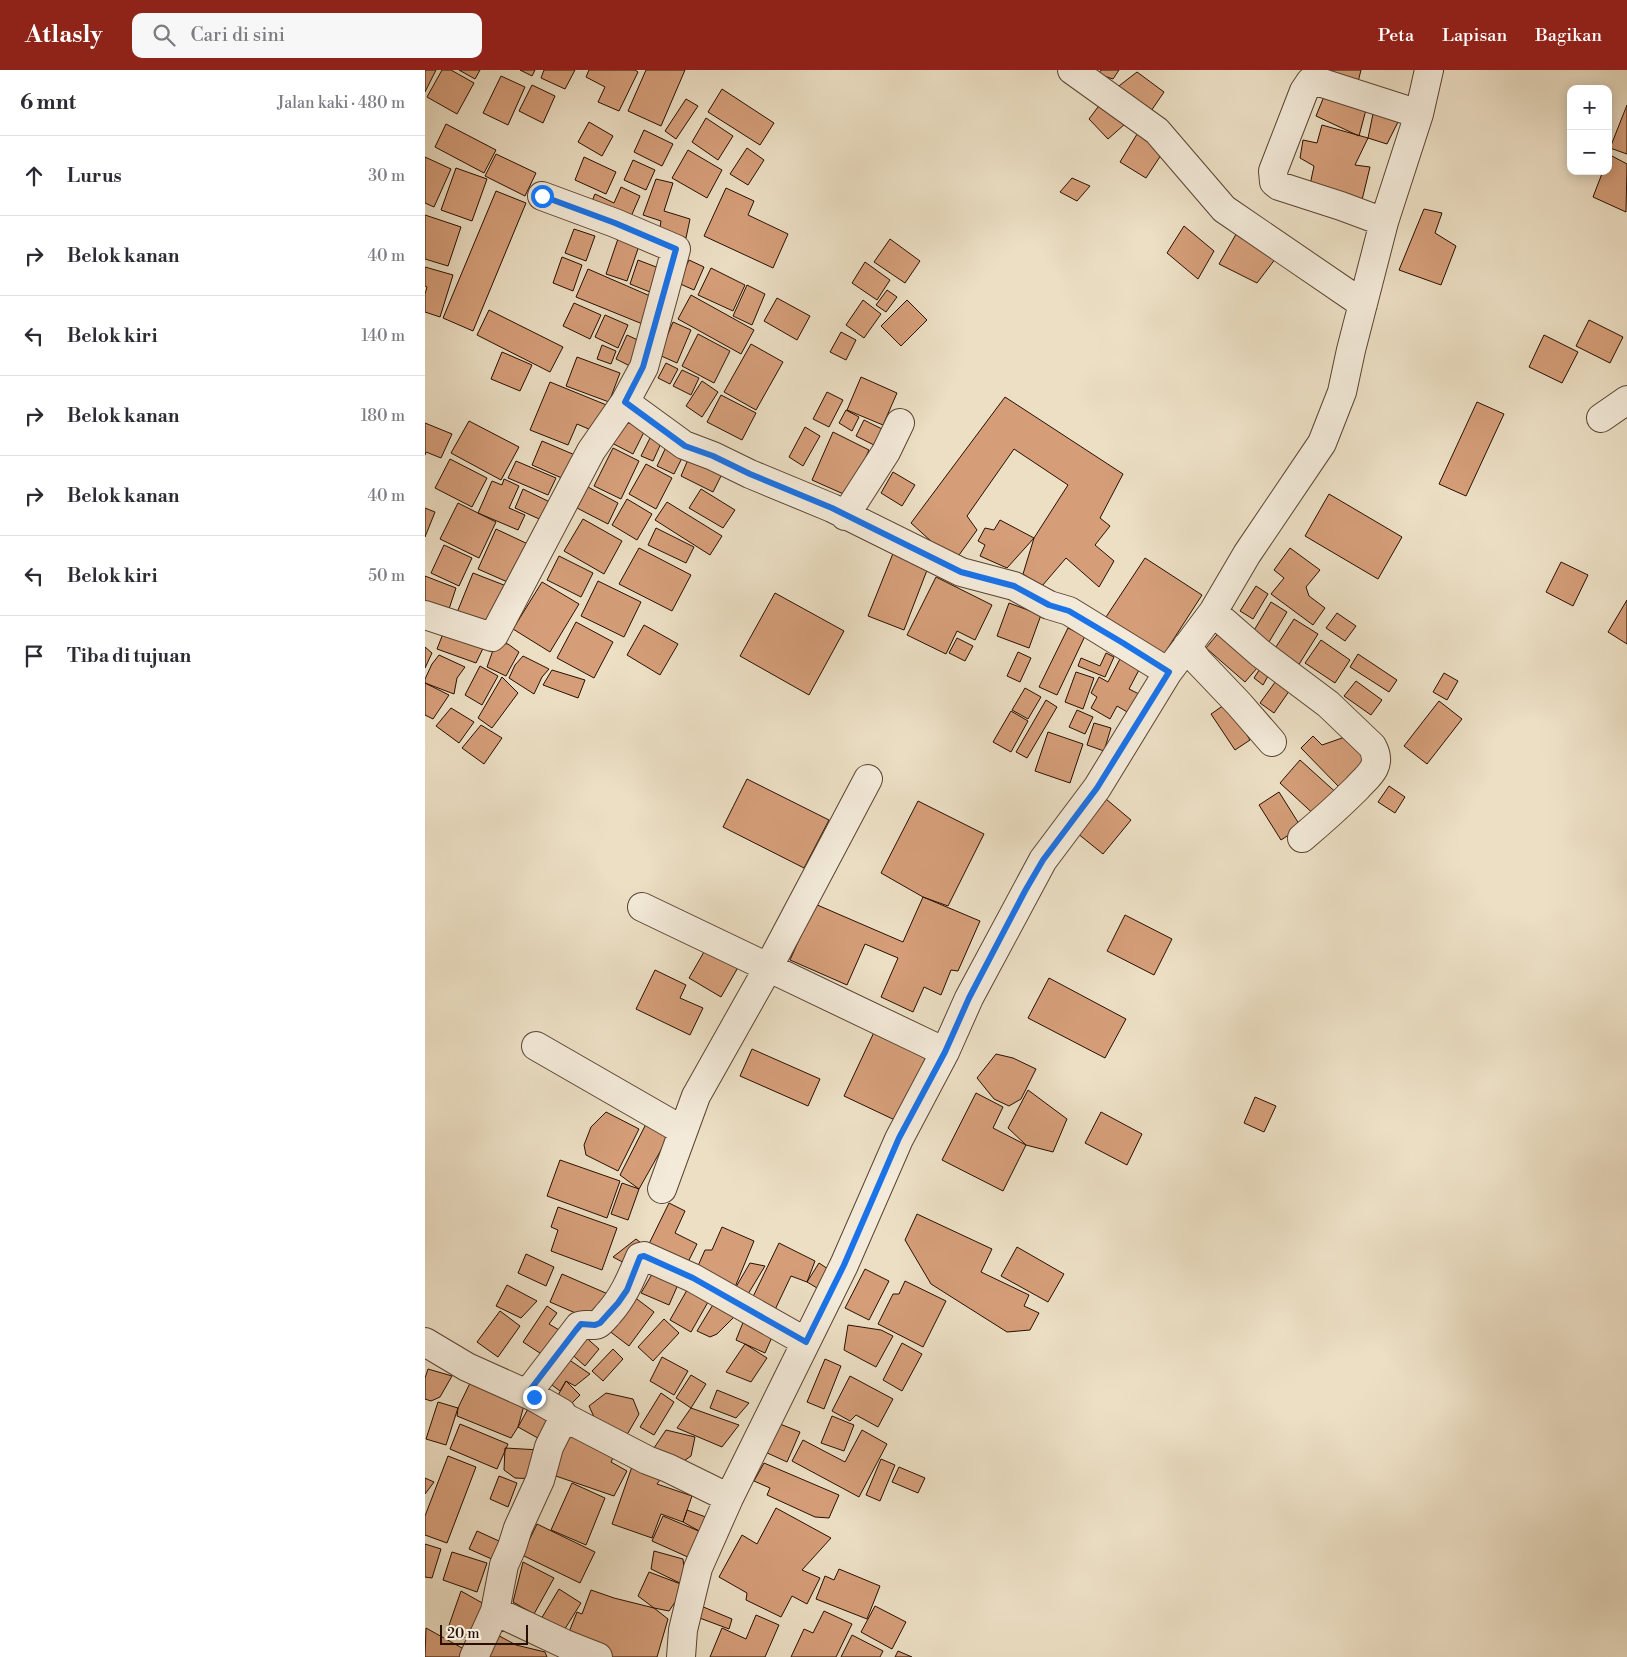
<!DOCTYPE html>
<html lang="id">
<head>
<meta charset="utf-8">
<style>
  body { margin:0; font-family:"Libre Bodoni",serif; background:#f7f7f7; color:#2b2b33 }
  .controls { position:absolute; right:15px; top:15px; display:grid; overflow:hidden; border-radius:10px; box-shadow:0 2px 12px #0003 }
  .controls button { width:45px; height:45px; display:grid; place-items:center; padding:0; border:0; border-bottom:1px solid #e1e1e2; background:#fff; color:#2b2b33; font:25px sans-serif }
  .scale { position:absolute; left:15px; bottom:12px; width:88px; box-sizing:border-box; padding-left:5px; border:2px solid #290f00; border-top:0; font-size:14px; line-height:18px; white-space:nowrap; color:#290f00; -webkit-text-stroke:4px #f3ead9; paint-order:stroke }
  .stop { position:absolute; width:15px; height:15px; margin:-11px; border:4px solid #1a73e8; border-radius:50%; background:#fff }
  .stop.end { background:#1a73e8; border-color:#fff; box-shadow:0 1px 5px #0008 }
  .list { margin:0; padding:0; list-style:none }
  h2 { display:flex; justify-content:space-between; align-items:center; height:65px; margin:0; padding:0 20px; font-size:21px }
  h2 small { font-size:16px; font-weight:400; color:#7c7c81 }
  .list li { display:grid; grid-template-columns:32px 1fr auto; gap:15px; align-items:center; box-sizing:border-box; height:80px; padding:0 20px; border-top:1px solid #e1e1e2 }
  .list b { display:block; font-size:19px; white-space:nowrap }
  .list em { font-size:16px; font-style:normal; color:#7c7c81 }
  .icon { flex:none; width:28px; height:28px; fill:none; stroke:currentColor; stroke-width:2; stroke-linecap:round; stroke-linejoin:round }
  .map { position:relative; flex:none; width:1202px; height:1587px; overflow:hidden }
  header { display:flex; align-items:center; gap:30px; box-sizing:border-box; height:70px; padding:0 25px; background:#8f2418; color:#fff }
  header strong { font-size:24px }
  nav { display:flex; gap:28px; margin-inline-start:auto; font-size:18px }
  .search { width:350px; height:45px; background:#f7f7f7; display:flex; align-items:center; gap:12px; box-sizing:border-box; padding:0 18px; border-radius:10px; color:#7c7c81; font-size:19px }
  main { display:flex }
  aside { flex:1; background:#fff }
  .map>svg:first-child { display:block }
  .building { fill:#d59e79; stroke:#290f00 }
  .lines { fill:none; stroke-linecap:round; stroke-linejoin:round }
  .minor-casing { stroke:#5a4331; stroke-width:30 }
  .minor { stroke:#f3ead9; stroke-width:28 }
  .route { stroke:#1a73e8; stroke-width:6 }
</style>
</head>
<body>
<header>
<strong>Atlasly</strong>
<div class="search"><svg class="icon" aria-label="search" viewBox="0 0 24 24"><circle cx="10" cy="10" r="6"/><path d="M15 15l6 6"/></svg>Cari di sini</div>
<nav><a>Peta</a><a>Lapisan</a><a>Bagikan</a></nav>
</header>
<main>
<aside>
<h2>6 mnt<small>Jalan kaki · 480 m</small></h2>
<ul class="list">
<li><svg class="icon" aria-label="ahead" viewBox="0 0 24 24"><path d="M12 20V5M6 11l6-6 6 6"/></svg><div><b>Lurus</b></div><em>30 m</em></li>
<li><svg class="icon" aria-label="right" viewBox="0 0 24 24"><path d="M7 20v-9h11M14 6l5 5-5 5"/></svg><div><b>Belok kanan</b></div><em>40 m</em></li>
<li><svg class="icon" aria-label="left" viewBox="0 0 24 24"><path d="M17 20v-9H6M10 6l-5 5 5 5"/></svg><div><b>Belok kiri</b></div><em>140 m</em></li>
<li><svg class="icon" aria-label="right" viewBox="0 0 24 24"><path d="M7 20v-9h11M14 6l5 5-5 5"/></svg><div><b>Belok kanan</b></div><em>180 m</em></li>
<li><svg class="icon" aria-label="right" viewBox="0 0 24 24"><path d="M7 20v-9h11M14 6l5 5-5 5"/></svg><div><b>Belok kanan</b></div><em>40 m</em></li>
<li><svg class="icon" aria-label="left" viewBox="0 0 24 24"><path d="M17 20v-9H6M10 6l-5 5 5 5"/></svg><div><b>Belok kiri</b></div><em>50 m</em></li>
<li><svg class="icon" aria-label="arrive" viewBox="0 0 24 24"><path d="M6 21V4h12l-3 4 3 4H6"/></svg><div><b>Tiba di tujuan</b></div></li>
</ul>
</aside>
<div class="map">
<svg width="1202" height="1587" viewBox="0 0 1202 1587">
  <rect width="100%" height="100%" fill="#ecdfc4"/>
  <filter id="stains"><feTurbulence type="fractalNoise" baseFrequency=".004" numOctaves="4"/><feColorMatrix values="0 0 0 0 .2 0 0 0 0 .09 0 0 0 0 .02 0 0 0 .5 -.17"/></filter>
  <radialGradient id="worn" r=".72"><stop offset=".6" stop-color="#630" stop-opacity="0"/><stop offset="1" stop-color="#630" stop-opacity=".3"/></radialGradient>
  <path class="building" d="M0,0H11L0,22Z
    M17,0H26L49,13L32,44L2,27Z
    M34,0H55L50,9Z
    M95,0H110L107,6Z
    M119,0H150L140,19L116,8Z
    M164,0H210L213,2L194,41L173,32L180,17L161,7Z
    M221,0H260L236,56L203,41Z
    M676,0H694L688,9L673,4Z
    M890,0H936L933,12Z
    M712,2L739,22L724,44L690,19Z
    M76,6L100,17L83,55L58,43Z
    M107,15L130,26L118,53L94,41Z
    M297,19L349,53L335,75L283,42Z
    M900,24L942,36L934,66L891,46Z
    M261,29L273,36L251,69L240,61Z
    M679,29L700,54L683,69L664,49Z
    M1202,35V84L1185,78Z
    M949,39L975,48L962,74L943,68Z
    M281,48L308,66L293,90L267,72Z
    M164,52L188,66L177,86L153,72Z
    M21,54L71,80L59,103L10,77Z
    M897,55L943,68L930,95L945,97L937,130L885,115L889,96L875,88L878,70L892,73Z
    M717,56L738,82L721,108L695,92Z
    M219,60L248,74L237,96L209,82Z
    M322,78L339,90L323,115L305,104Z
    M263,80L297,100L282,128L247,108Z
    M71,84L111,103L100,126L60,106Z
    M1185,85L1202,94L1201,142L1168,127L1178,101H1183Z
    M0,87L26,99L9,137L0,133Z
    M159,87L191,102L181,124L150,110Z
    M208,90L230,100L221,120L199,110Z
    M31,98L62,109L47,151L16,140Z
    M647,108L665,116L652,131L635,122Z
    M231,109L248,113L239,141L265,149L261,168L234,163L236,151L218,145Z
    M196,117L215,126L204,151L164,138L170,124L189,133Z
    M301,118L329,131L323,145L363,164L348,198L279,166Z
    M71,121L101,133L48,261L18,248Z
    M999,139L1017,143L1010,163L1031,176L1016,215L974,200Z
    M0,145L36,157L23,196L0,189Z
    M759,156L789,181L773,209L742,183Z
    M149,159L170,166L161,191L140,183Z
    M814,159L854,184L832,213L794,194Z
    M196,160L217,167L202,211L181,204Z
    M465,169L495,191L480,213L449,192Z
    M137,187L157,195L148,221L128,213Z
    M213,190L239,200L230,224L205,214Z
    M264,190L279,197L269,220L253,213Z
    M440,192L465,210L452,230L427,213Z
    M0,197L28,205L15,247L0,242V224L2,217L0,216Z
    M286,198L320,215L308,241L273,225Z
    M163,199L232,229L220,255L151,227Z
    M322,215L340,224L327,255L308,246Z
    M462,220L472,227L461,242L451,235Z
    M266,225L329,260L316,284L253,249Z
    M352,228L385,246L372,270L339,251Z
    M438,230L456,244L439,268L421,255Z
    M482,230L502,250L476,276L456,256Z
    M149,233L176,245L165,269L138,256Z
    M64,240L138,277L125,302L52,265Z
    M180,245L203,255L193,278L170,267Z
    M1164,250L1198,267L1185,293L1151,276Z
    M248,252L266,260L252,293L234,285Z
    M416,262L431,270L421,290L405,282Z
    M273,264L305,281L289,313L257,296Z
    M202,265L219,273L207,297L191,289Z
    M1119,265L1153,282L1137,313L1104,297Z
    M326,274L358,292L331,340L299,322Z
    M177,275L191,281L186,294L172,289Z
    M77,282L107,295L95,321L66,309Z
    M152,287L195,303L184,332L141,316Z
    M241,293L253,299L245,314L233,308Z
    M257,300L274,308L266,325L248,316Z
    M436,307L472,323L458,355L422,340Z
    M277,311L293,322L277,347L261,336Z
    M125,312L184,336L173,363L152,354L143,375L105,360Z
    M402,322L418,330L404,357L388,349Z
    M296,325L331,343L317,370L282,352Z
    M580,327L698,404L675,448L685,456L670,475L689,491L674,517L641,488L617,516L598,504L609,468L643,415L589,379L542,446L552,460L529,492L486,453Z
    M1052,332L1079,344L1041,426L1014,414Z
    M421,340L434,347L427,361L414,353Z
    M197,348L220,360L208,384L185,372Z
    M439,350L463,362L455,378L431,366Z
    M44,351L94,377L76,410L26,383Z
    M0,353L27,364L16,388L1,382L0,385Z
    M380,357L395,366L378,396L364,387Z
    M408,362L444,380L423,426L387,410Z
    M226,366L237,371L228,391L216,386Z
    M117,371L150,385L139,409L107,395Z
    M243,373L260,382L249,404L232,396Z
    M188,378L214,391L196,429L169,416Z
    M265,385L298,402L288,422L256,406Z
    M25,389L62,408L47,437L10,418Z
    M91,391L131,408L123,425L83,408Z
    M221,394L247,408L231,439L204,424Z
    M468,402L490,415L477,436L456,423Z
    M79,409L94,416L84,438L100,445L93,460L53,443L67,411L77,415Z
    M163,417L193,433L183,454L152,438Z
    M98,419L131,435L123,453L90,438Z
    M276,419L310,440L298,458L264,438Z
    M904,424L977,467L953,509L880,466Z
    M202,429L227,444L212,470L187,455Z
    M242,432L297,466L285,485L230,450Z
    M33,433L71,452L54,488L15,469Z
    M0,438L10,442L0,467Z
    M158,449L197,471L179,504L139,481Z
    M575,450L609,468L582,498L555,486L560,475L553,471L560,458L569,460Z
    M231,458L269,477L261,493L223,475Z
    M71,459L105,475L87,514L53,499Z
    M19,475L47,488L34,516L6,503Z
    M214,478L266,505L247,541L194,514Z
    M865,478L895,500L881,517L884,526L900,538L888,555L846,524L859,508L849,500Z
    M469,481L504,495L479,560L443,546Z
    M134,486L168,503L156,527L122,510Z
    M720,488L777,525L739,584L681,547Z
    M1136,492L1163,505L1148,536L1121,522Z
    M48,503L84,517L67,560L31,545Z
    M0,506L31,518L23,542L0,533Z
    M511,507L567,535L550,570L532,561L521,584L482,565Z
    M173,511L216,532L199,567L156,546Z
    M117,512L154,534L125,582L88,559Z
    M831,516L843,524L828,549L815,541Z
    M350,523L419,561L384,625L315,586Z
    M1202,530V574L1183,562Z
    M846,532L862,542L844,572L828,562Z
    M584,533L616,545L604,578L572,566Z
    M912,543L931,556L920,571L901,558Z
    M869,549L893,564L873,596L849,580Z
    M151,552L188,572L169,608L132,588Z
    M219,555L253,574L235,605L202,585Z
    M800,555L839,590L820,612L781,578Z
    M21,556L62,570L51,593L12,579Z
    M643,558L660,566L632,625L614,617Z
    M532,568L548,576L540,591L524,583Z
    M896,570L925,590L910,613L880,593Z
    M71,572L83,574L94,582L81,606L62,597Z
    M0,577L7,583L0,598Z
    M593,582L606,588L595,612L582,606Z
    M681,583L689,587L680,607L653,596L656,588L675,596Z
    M933,584L972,610L964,622L925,597Z
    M14,585L40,597L32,608L29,624L0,613V609L7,594Z
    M98,586L124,599L117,607L109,624L84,608L90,595Z
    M696,587L715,598L704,619L714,624L704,643L692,636L685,649L666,638L672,627L666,623L674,607L683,612Z
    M838,594L847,599L838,615L829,608Z
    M55,596L73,606L57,635L40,625Z
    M127,600L160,610L153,628L118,615Z
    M651,602L669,608L658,639L640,632Z
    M1019,603L1033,611L1022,630L1008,622Z
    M856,604L869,614L849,643L835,633Z
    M77,607L93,623L67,658L53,648Z
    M931,611L957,630L946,645L919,626Z
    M0,613L24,625L8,649L0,645Z
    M600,618L616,627L603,649L587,640Z
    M621,630L632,637L602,688L591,682Z
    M1014,631L1037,649L1002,694L979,676Z
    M802,633L825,670L810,680L786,644Z
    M26,638L49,652L34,673L11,656Z
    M652,640L668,647L660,664L644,657Z
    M586,641L603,651L586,682L568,672Z
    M669,653L686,658L679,681L662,675Z
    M56,655L77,668L59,694L37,678Z
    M623,662L658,674L645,713L610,701Z
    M888,666L897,675L920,667L949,686L916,719L876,678Z
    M875,690L915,726L894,749L855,713Z
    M322,709L404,750L379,798L298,757Z
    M964,716L980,727L970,743L953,732Z
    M854,722L876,757L856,770L834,735Z
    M681,729L706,750L678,784L652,763Z
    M493,731L559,764L523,836L498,827L456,803Z
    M498,827L555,851L533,901L526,900L516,925L499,917L488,942L456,927L473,888L440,874L422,915L365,890L390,834L478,872Z
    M700,845L747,869L729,905L682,881Z
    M283,875L315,894L296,927L264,908Z
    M230,900L261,915L255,928L278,938L265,965L211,939Z
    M624,908L701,949L680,988L603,948Z
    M451,958L503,983L472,1051L419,1026Z
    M327,979L395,1009L383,1036L315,1006Z
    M571,984L588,988L611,999L596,1029L584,1036L569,1029L552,1008Z
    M603,1020L642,1049L628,1082L601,1075L583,1058Z
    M551,1023L578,1037L568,1058L601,1075L578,1121L517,1090Z
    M830,1027L851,1036L839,1062L819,1053Z
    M181,1042L214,1059L193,1101L161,1085L159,1075L166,1057Z
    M676,1042L717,1064L702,1095L660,1073Z
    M222,1052L245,1064L214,1119L195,1105Z
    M135,1090L195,1111L182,1148L122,1126Z
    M197,1113L214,1119L203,1150L186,1144Z
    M244,1133L260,1141L250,1163L272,1174L258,1202L220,1182Z
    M133,1137L192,1158L177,1200L126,1181L133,1160L126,1157Z
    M492,1144L567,1179L556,1202L604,1225L599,1236L614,1243L605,1260L582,1262L506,1214L480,1170Z
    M297,1157L329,1171L308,1222L269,1205L280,1180H287Z
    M211,1169L216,1173L205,1196L188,1187Z
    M354,1173L390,1191L382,1212L366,1206L347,1246L324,1235Z
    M592,1177L639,1204L623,1232L576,1206Z
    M101,1184L129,1197L121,1216L93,1203Z
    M325,1193L340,1196L320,1229L308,1222Z
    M394,1193L409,1203L397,1221L382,1212Z
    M230,1199L255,1210L244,1235L216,1223Z
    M440,1199L464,1211L444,1250L420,1238Z
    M137,1204L183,1224L162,1248L125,1232Z
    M480,1211L521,1231L498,1277L453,1254L468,1224H474Z
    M266,1213L287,1225L266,1262L245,1250Z
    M82,1215L112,1231L96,1248L71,1236Z
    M208,1226L229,1242L204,1276L183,1260Z
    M292,1228L316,1240L292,1264L285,1267L272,1261Z
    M122,1236L132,1243L124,1254L141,1264L124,1289L98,1272Z
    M75,1241L95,1256L73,1287L52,1272Z
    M321,1245L351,1258L340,1283L311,1270Z
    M239,1249L254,1263L228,1291L213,1277Z
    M423,1255L456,1260L468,1266L451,1297L419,1280Z
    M157,1264L174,1279L160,1296L143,1281Z
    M477,1273L497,1284L477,1321L458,1310Z
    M320,1274L342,1288L326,1312L301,1302Z
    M188,1279L198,1289L178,1311L167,1301Z
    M140,1287L165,1304L150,1316L141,1311L135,1321L123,1312Z
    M237,1287L263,1301L249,1325L225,1311Z
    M400,1289L416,1296L399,1339L382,1332Z
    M3,1299L27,1306L15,1327L6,1331L0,1329V1308Z
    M266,1305L281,1314L266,1338L251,1328Z
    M425,1306L468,1329L453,1357L431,1345L425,1351L407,1341Z
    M46,1311L100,1332L93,1357L86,1368L32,1346L33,1338Z
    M141,1311L155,1325L142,1338L132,1327Z
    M292,1320L324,1333L311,1348L285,1338Z
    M181,1323L208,1329L214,1344L203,1363L194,1369L170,1349L164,1336Z
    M236,1323L249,1332L229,1365L215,1357Z
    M109,1328L136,1343L120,1372L93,1357Z
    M13,1332L33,1338L21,1375L1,1369Z
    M266,1338L314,1355L297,1377L252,1358Z
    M407,1346L429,1355L419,1381L396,1373Z
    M350,1352L375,1362L362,1392L338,1381Z
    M35,1354L83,1374L72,1399L25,1379Z
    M140,1360L189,1386L186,1392L202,1401L189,1426L125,1404Z
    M241,1360L270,1367L266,1386L250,1397L227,1381Z
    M437,1360L462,1374L434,1427L367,1391L378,1370L420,1392Z
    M80,1378L115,1380L114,1409L90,1408L79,1400Z
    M23,1386L51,1397L22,1473L0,1465V1446Z
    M210,1388L242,1400L232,1414L267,1426L258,1452L236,1444L227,1468L187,1454Z
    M456,1389L470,1395L455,1431L441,1425Z
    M339,1393L414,1425L404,1448L390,1447L342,1425L345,1418L329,1411Z
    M474,1397L500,1408L493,1423L467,1412Z
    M74,1406L92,1413L83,1437L65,1429Z
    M0,1408L9,1412L0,1424Z
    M147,1413L180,1428L161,1475L126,1460Z
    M351,1438L406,1468L377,1500L395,1508L382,1534L367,1526L356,1547L321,1530L322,1523L294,1507L317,1465L332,1474Z
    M262,1440L286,1449L276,1462L258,1452Z
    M238,1446L276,1462L265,1488L227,1471Z
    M112,1454L170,1482L155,1513L97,1485Z
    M52,1461L85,1476L78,1494L44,1479Z
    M0,1474L16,1479L7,1508L0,1507Z
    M229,1481L258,1489L261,1516L226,1499Z
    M27,1482L62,1493L52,1522L18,1510Z
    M98,1492L129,1508L109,1544L88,1532Z
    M414,1499L455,1516L442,1549L391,1529L400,1506L409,1510Z
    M224,1502L261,1516L244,1541L229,1538L213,1526Z
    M134,1519L156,1533L138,1562L116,1549Z
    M166,1520L189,1528L229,1538L243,1549L232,1587H179L140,1572L152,1542L157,1544Z
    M36,1521L68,1539L51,1571L22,1561Z
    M276,1536L307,1549L304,1559L272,1547Z
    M450,1536L481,1552L467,1579L436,1562Z
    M399,1541L427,1554L411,1587H366L379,1559L388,1563Z
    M331,1545L354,1555L340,1587H285L297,1558L321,1569Z
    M1,1558L46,1583L44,1587H0Z
    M67,1562L91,1575L120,1582L122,1587H54Z
    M427,1565L458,1581L455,1587H416Z
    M473,1581L487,1587H470Z"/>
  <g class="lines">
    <defs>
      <path id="minor" d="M647,0L732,61L799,139L938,234
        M959,152L916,136L854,116L849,112L848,101L879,21L885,12H894L994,44
        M200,332L259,375L288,386L325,404L407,438L536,502L589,516L624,535L644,541L743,602
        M1176,348L1202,330
        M420,446L461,382L475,353
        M788,542L835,583L903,634L947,676C951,683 953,690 949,698C945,706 937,712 932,718C914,736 896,752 877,768
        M0,545L67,567L69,565L166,381L200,332L219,297L251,179L190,153L117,126
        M762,576L773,591L814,634L847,672
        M217,837L520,982
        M111,976L257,1060
        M237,1119L271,1026L343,898L443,709
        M0,1272L42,1297L109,1327L137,1343L139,1347L222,1390L243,1398L304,1428
        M102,1324L154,1256C160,1253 167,1257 173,1254C177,1252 181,1246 184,1243C199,1226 206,1208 215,1187L219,1186L268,1208L381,1272
        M70,1541L140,1574L173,1587
        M49,1587L70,1541L79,1495L87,1477L93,1458L115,1410L124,1377L139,1347
        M256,1587L258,1560L273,1498L304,1428L419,1195L474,1069L520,982L544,928L618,790L672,718L743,602L788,542L822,484L897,373L917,322L926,280L959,152L994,44L1004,0"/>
    </defs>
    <use href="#minor" class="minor-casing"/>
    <use href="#minor" class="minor"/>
  </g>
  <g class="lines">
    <path class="route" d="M109,1327L102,1324L151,1260L156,1254L170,1255L175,1253L193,1233L202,1220L215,1187L219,1186L268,1208L381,1272L419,1195L474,1068L520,982L544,928L600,821L618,790L672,718L744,602L698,573L644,541L624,535L589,516L536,502L407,438L325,404L288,386L260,376L200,332L218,297L251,179L190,153L117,126"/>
  </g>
  <rect width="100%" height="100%" filter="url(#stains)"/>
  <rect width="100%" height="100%" fill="url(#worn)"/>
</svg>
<div class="controls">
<button>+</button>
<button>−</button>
</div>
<div class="scale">20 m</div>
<div class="stop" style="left:117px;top:126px"></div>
<div class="stop end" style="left:109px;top:1327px"></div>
</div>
</main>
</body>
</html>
